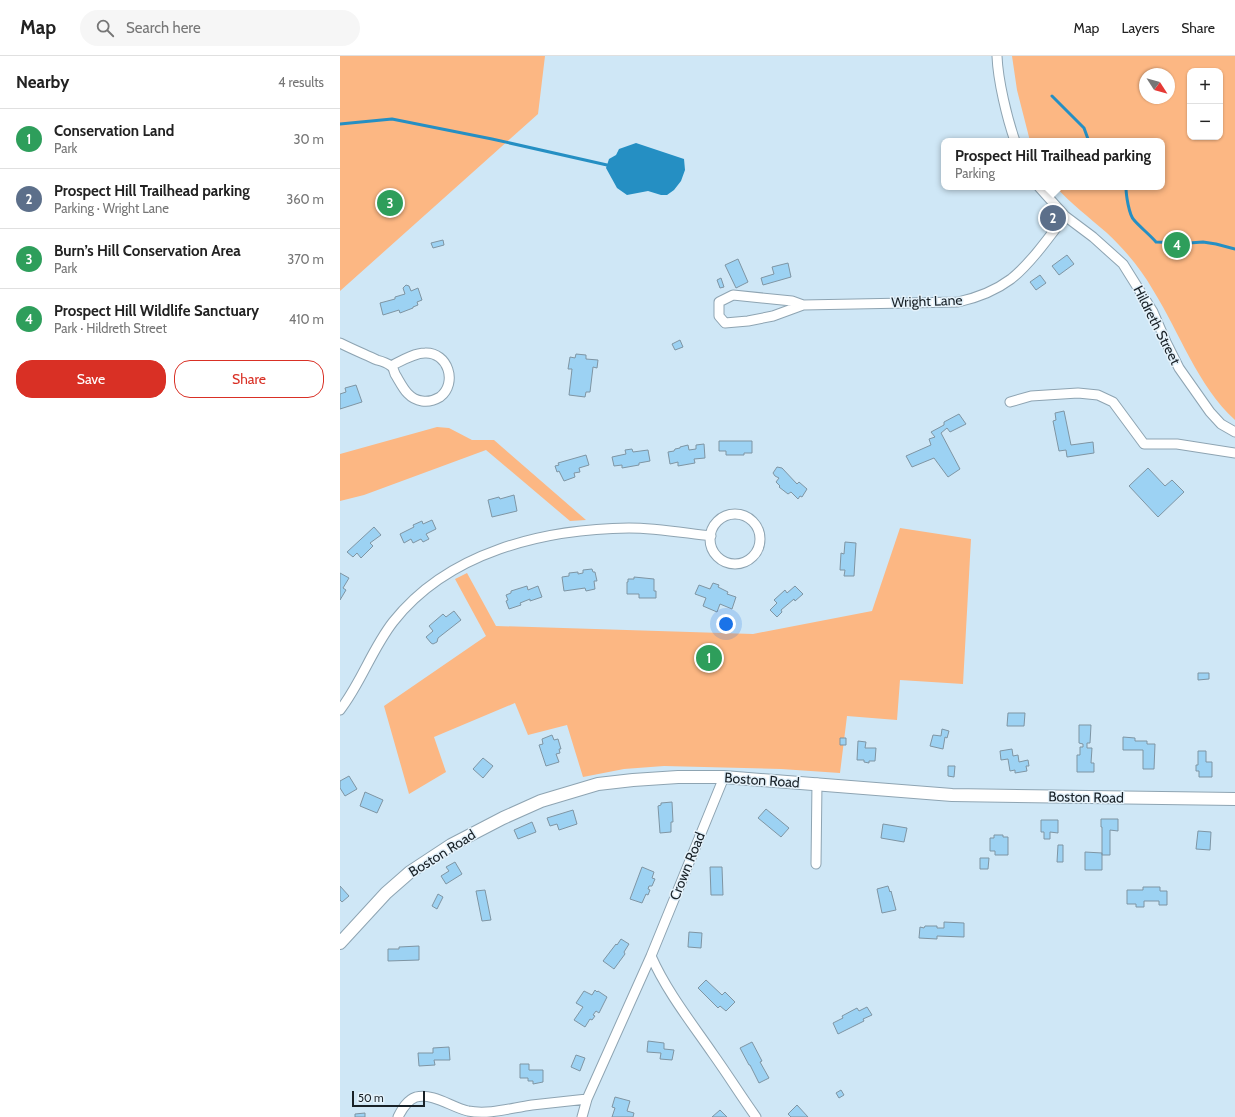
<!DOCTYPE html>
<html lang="en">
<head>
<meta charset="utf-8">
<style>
  body { margin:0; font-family:Cabin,sans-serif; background:#f6f6f6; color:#222 }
  .controls { position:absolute; right:12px; top:12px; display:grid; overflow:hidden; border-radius:8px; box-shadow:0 1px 3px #0004 }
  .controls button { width:36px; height:36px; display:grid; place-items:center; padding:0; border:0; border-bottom:1px solid #e0e0e0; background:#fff; color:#222; font:20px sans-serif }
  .compass { position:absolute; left:799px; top:12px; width:36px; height:36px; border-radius:50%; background:#fff; box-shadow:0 1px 3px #0004; rotate:126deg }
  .scale { position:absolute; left:12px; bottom:10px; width:73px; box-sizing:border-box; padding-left:4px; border:2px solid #192127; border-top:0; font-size:11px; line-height:14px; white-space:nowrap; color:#192127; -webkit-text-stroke:3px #e4f2fb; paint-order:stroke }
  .you { position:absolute; left:386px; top:568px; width:14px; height:14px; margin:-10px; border:3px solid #fff; border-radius:50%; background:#1a73e8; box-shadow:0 0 0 6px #1a73e833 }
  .badge { display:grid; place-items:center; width:26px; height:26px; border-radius:50%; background:#d93025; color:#fff; font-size:13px; font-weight:700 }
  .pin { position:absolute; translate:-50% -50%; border:2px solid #fff; box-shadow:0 1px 4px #0006 }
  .popup { position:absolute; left:601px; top:82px; width:224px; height:52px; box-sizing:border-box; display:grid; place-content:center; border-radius:8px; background:#fff; filter:drop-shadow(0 1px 3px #0005); font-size:13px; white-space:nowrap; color:#767676 }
  .popup b { font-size:15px; color:#222 }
  .popup::after { content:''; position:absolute; left:50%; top:100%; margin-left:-8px; border:8px solid transparent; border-top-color:#fff }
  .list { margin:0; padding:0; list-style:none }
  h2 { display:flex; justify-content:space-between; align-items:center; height:52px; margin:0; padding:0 16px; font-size:17px }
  h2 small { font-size:13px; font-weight:400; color:#767676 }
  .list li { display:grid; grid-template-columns:26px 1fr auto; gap:12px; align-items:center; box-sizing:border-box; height:60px; padding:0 16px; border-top:1px solid #e0e0e0 }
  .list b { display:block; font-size:15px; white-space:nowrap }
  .list p { margin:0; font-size:13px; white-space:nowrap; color:#767676 }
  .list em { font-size:13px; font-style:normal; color:#767676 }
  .actions { display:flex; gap:8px; padding:12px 16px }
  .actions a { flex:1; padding:9px 0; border:1px solid #d93025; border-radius:16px; text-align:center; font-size:14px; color:#d93025 }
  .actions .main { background:#d93025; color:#fff }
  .icon { flex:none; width:22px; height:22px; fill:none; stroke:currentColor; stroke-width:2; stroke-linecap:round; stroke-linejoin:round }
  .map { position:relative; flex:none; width:895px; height:1061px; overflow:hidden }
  header { display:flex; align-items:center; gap:24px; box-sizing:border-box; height:56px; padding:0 20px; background:#fff; border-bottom:1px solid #e0e0e0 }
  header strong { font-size:19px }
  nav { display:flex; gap:22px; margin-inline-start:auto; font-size:14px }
  .search { width:280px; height:36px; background:#f6f6f6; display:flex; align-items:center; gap:10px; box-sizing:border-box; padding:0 14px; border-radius:22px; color:#767676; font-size:15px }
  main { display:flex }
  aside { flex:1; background:#fff }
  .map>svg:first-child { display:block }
  .green { fill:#fcb783; fill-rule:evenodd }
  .water { fill:#258fc3 }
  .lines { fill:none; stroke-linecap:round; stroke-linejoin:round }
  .stream { stroke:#258fc3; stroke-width:3 }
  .building { fill:#9cd2f3; stroke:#7f95a3 }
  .minor-casing { stroke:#8ea4b2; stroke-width:11 }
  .secondary-casing { stroke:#8ea4b2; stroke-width:14 }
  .minor { stroke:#fff; stroke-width:9 }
  .secondary { stroke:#fff; stroke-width:12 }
  .labels { text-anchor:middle; stroke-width:3; stroke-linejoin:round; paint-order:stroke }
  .street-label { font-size:14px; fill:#192127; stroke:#e4f2fb }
</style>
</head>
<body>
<header>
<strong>Map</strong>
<div class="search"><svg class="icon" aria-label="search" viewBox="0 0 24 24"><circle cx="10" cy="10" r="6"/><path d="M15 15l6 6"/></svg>Search here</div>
<nav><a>Map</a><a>Layers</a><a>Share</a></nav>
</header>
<main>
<aside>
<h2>Nearby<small>4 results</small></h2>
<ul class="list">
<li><span class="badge" style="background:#2e9e5b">1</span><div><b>Conservation Land</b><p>Park</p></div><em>30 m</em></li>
<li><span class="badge" style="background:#5c6f8a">2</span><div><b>Prospect Hill Trailhead parking</b><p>Parking · Wright Lane</p></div><em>360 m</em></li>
<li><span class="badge" style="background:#2e9e5b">3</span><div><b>Burn’s Hill Conservation Area</b><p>Park</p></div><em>370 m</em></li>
<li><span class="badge" style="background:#2e9e5b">4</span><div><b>Prospect Hill Wildlife Sanctuary</b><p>Park · Hildreth Street</p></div><em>410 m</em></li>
</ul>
<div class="actions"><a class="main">Save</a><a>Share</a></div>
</aside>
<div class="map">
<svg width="895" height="1061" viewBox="0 0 895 1061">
  <rect width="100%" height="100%" fill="#cfe7f6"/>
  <path class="green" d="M0,0H205L198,58L0,235Z
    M672,0H895V364C857,329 840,277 813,234C801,213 785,194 767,177C750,162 731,148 716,131H822V85H690L677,34ZM850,15H880V81H850ZM805,18H829V42H805Z
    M97,371L109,372L132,384H154L246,464L230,465L146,394L24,439L0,445V398Z
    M560,472L631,483L623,628L560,624L557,664L507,660L500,717L441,713L324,710L284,713L243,721L227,669L188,679L175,647L94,681L106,716L69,738L44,650L146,580L115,523L127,517L156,570L413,578L532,555Z"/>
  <path class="water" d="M296,87L344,103L345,114L341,125L334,134L327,139H321L308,135L287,139L277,132L266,112L269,103L276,99L279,93Z"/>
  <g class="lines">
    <path class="stream" d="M712,40L744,72L748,83L752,85
      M0,68L52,63L152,83L267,109
      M786,131C786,139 789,159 794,164C800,171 810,179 816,186L849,187L863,186L876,188L895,193"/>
  </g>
  <path class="building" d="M103,184L104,189L93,192L91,187Z
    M727,199L734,208L719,219L712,210Z
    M398,203L408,226L396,232L385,209Z
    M448,207L451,221L423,229L421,222L434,218L432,211Z
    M700,219L706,227L696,234L690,226Z
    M381,222L384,231L380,232L377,224Z
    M66,229L69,230L71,235L78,232L82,244L77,246L78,249L73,251V252L60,257L59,254L43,259L40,247L55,243V241L65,238L63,232Z
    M340,284L343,291L335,294L332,288Z
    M236,298L246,299V303L258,304L257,312L253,311L250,336H246L245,341L229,339L232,313H228L230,301L235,302Z
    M16,329L22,346L0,353V338L6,336L5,332Z
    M724,355L731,389L753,386L754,397L727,401L726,394L719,395L713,365L716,364L715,357Z
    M619,358L626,368L610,376L607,372L601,377L620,413L608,421L594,402L572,411L566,400L591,389L589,383L595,381L591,376L604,369V366Z
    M379,385H412V397H404V399H386V395H379Z
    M364,388L365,402L354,403L355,407L338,410V406L330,408L328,396L334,395L335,393L340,392V391L348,389L349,394L356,393V389Z
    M292,393L293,396L308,394L310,405L299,407V409L282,412V409L274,410L272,401L286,398L285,394Z
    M246,399L249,409L239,412L240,416L234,417L235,421L224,425L219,415L217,416L215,410L219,409L218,407Z
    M437,411L442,412L457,428L459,426L467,433L462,441L460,440L458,443L451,436L448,438L439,431L440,430L436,426L439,422L435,420L433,417Z
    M808,412L825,430L832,424L844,436L818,461L789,430Z
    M174,439L177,455L152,461L148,444L159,441L160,443Z
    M92,464L96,473L86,478L89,483L83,486L81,483L73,487L71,483L64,487L60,478L74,471L73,469L82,465L83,468Z
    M34,471L41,479L30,487L33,490L21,502L17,497L13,501L7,496Z
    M505,486L516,487L514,520H504L505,514H500L501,497L504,498Z
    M252,513L253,516H255L257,525H254L255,533L246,535L245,532L224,535L222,521L229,520V517L238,516V518L243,517V514Z
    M0,517L9,522L3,532L6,534L0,544Z
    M294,521L314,523V535H316V542H299V538H287V526H288V523H294Z
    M373,527L379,529L378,531L388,536L387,538L396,541L392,553L380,548L377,556L363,550L366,542L355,538L359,529L370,533Z
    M187,530L188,534L198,530L202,541L190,545V543L180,547L181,549L169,553L166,545L168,544L166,539L171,537V535Z
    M455,530L463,538L455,545L454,543L441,554L442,556L437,561L430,554L437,547L434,544L445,534L447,537Z
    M114,555L121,564L98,582L97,586L93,588L91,587L86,581L93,575L89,570L103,558L106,561Z
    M384,563L386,568L379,570L377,566Z
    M858,617H869V623L858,624Z
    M668,657H685L684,670H667Z
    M739,669H751L750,687H747V692H752L751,707H754V716H737V699H740V691H743V688L739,687Z
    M602,673L609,675L607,682L605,681L603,693L590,690L593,679L601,680Z
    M212,679L214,684L218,683L221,693H219L220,697L216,698L219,706L206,710L199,689L203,688L202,683Z
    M783,681L795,682V685H807V688H815L814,713H803V694H783Z
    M500,682H506V689H500Z
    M518,685L526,686L525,692H536L535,705H529V707L524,706V704H517Z
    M672,693L673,700L678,699L679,706L688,704L689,710H686L687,715L675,717V714L670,715L668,703L661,704L660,695Z
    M858,695H866V706H872V721H859V715H856V709H858Z
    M143,702L153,710L143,722L133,713Z
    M608,710H615L614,721L608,720Z
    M9,720L17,733L5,740L0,732V725Z
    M25,736L43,744L37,757L20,750Z
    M332,746L333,766H331V776L320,777L318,750L321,749V747Z
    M426,753L449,772L441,781L418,762Z
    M233,754L237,768L219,774L217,768L210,770L207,762Z
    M761,763H778V775L770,774V799H762V771H761Z
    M701,764H718V777L710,776V783H704V776H701Z
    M192,766L196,776L178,783L174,774Z
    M543,768L567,772L564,786L541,782Z
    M858,775L871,776L870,794L856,793Z
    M654,779H663V781H668V799H655V795H650V782H654Z
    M718,789H723V806H717Z
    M745,796L762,797V814H745Z
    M640,802H649L648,813H640Z
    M115,806L122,818L106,828L101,820L109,815L106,811Z
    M302,811L314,816L312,822L315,823L312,830H309L308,833L310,834L308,839L306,838L302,847L290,843Z
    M370,811H382L383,839H371Z
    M0,830L9,840L2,846L0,844Z
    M548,830L550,836L551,835L556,854L542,857L537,833Z
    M803,831H820V835H827V849H819V845H804V851H796V848H787V834H803Z
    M145,834L151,864L142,865L136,835Z
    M98,838L103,841L97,853L92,850Z
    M604,866L624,867V881L597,880V883L579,882L580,871L584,872L585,870H597V872H604Z
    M349,876L362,877L361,892L348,891Z
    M281,883L289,888L284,896L285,898L274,913L263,905L276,888L277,889Z
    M79,890V904L48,905V893H59V891Z
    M366,924L382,939L385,936L395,946L386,955L380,950L378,952L358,932Z
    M255,934L257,936L258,935L267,941L259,957L256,955L253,959L255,960L252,964L250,963L245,971L234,964L243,951L236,947L244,935L252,939Z
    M527,951L532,959L523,963L524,965L498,978L493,967L503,962L502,960L517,952L519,955Z
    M308,985L324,987V993L334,994L332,1004L320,1003L321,997L307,996Z
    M412,986L422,1005L420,1006L429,1022L419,1027L410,1009H409L400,992Z
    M109,991L110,1004H94L95,1009L79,1010L78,997H93V992Z
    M236,999L245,1002L240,1015L231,1011Z
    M180,1008H189V1014H203V1026L193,1028V1025H188V1022H180Z
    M501,1034L504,1039L499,1042L496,1037Z
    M275,1041L290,1045L287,1055L294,1057L293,1061H272L275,1052L272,1051Z
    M457,1049L468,1061H451L448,1058Z
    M380,1054L387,1061H372Z
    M25,1057V1061H15V1058Z"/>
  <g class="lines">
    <defs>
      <path id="minor" d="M657,0C658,25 667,62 675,85
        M699,131L725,160L753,181L783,208L813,256L826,286L839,312L870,356L881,368L895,376
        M463,249L452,245L393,239L379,246V260L385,267L408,265L433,260L463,249L618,246C636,242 655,235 671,223C690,208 710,180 725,160
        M0,287C12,293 24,298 37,304C41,305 47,307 51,310C53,311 54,315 55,318C62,329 67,343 82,345C88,346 95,344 100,341C118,327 108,296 85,297C74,297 61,305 51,310
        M670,346L691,340L738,337L758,339L773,346L804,388H837L895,397
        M370 483a25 25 0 1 1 50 0a25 25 0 1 1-50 0Z
        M0,654C21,627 32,593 53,566C108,496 203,473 289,472C317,472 344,477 371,480
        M476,808L477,727
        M311,900C327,936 351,966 373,998C388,1019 401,1040 416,1061
        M58,1061C62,1053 67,1044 76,1041C94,1037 111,1051 128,1055C149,1059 171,1052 192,1049C210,1047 229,1045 247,1043
        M242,1061L247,1043L311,900L384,721"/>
      <path id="secondary" d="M0,887L46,837L70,816L111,789L163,762L201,745L258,728L293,724L338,721H384L612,739L895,743"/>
    </defs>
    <use href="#minor" class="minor-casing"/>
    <use href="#secondary" class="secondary-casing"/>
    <use href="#minor" class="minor"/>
    <use href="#secondary" class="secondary"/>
  </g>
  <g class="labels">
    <g class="street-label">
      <text transform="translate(587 245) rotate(-2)" y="5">Wright Lane</text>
      <text transform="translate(817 269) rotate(63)" y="5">Hildreth Street</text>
      <text transform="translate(422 724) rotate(4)" y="5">Boston Road</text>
      <text transform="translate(746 741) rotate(1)" y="5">Boston Road</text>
      <text transform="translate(102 797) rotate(-32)" y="5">Boston Road</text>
      <text transform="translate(347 810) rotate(-68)" y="5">Crown Road</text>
    </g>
  </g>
</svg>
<div class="controls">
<button>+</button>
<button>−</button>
</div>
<svg class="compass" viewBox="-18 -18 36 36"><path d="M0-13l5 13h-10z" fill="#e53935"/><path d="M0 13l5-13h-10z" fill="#767676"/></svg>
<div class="scale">50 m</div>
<div class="you"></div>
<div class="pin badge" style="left:369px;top:602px;background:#2e9e5b">1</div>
<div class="pin badge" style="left:713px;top:162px;background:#5c6f8a">2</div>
<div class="popup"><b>Prospect Hill Trailhead parking</b>Parking</div>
<div class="pin badge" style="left:50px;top:147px;background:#2e9e5b">3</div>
<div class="pin badge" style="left:837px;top:189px;background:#2e9e5b">4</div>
</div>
</main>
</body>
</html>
